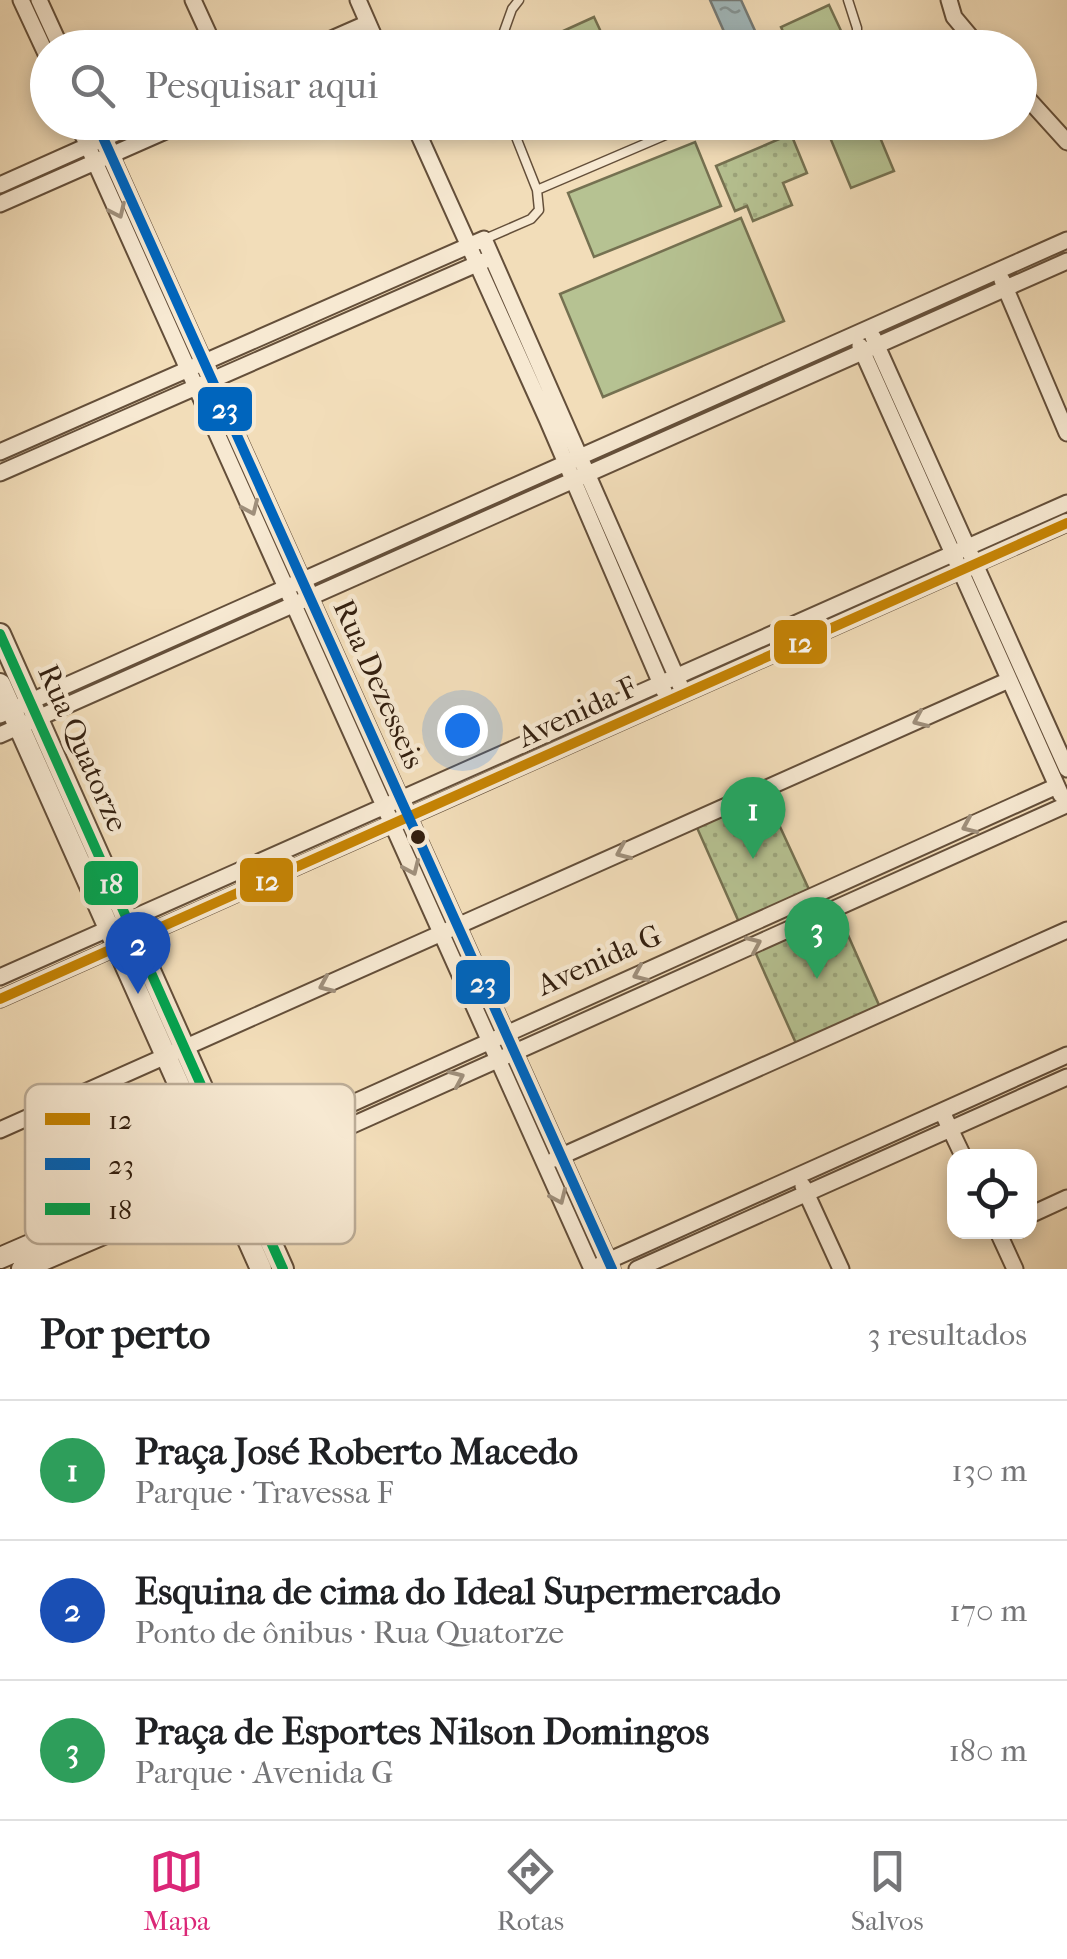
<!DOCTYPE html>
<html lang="pt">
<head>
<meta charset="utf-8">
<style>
  body { margin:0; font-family:"IM FELL French Canon",serif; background:#f6f6f6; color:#202124 }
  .controls { position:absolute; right:30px; bottom:30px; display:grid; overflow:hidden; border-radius:20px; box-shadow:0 5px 15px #0003 }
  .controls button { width:90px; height:90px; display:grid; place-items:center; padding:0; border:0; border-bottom:2px solid #e0e0e0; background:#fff; color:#202124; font:50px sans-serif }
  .you { position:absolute; left:462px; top:730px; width:35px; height:35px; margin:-25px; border:8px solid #fff; border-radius:50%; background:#1a73e8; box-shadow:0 0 0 15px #1a73e833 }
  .badge { display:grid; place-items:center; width:65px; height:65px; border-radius:50%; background:#db2777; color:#fff; font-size:32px; font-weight:700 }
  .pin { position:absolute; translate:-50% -82px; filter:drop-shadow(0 2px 5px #0008) }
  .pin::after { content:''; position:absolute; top:52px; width:35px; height:30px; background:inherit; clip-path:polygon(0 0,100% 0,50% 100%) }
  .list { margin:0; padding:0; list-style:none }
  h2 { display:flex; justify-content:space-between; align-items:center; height:130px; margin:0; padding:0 40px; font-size:42px }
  h2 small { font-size:32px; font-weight:400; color:#757577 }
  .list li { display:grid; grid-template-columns:65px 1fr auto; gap:30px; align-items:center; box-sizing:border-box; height:140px; padding:0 40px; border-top:2px solid #e0e0e0 }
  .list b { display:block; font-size:38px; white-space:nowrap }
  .list p { margin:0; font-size:32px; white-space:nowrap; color:#757577 }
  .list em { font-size:32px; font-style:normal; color:#757577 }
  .icon { flex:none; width:55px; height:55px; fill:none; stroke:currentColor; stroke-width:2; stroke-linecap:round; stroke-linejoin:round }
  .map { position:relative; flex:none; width:1067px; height:1269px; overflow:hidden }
  .search { position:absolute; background:#fff; box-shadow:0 5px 15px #0003; left:30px; right:30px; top:30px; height:110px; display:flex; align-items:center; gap:25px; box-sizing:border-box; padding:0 35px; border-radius:55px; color:#757577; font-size:38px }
  .sheet { height:550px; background:#fff }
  nav { display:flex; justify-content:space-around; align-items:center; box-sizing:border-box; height:140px; border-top:2px solid #e0e0e0; background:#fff; font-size:28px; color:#757577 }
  nav a { display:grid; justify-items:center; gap:5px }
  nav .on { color:#db2777 }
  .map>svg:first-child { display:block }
  .grass { fill:#b6c292; stroke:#757151; stroke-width:2.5 }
  .park { fill:url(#park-dots); stroke:#757151; stroke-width:2.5 }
  .water { fill:url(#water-ripples); stroke:#757b77; stroke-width:2.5 }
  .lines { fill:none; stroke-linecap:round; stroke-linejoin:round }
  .service-casing { stroke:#644f3a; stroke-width:11 }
  .minor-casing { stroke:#644f3a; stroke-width:19 }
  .tertiary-casing { stroke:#644f3a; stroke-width:24 }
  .service { stroke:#f7e9d2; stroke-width:8 }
  .minor { stroke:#f7e9d2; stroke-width:15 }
  .tertiary { stroke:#f7e9d2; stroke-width:20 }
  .bus-1-casing { stroke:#f7e9d2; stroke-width:18 }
  .bus-2-casing { stroke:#f7e9d2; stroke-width:18 }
  .bus-3-casing { stroke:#f7e9d2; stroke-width:18 }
  .bus-1 { stroke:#c68404; stroke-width:10 }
  .bus-2 { stroke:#0065bd; stroke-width:10 }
  .bus-3 { stroke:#00a651; stroke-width:10 }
  .oneway { stroke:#9f8f7b }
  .bus-dot { fill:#342010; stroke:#f7e9d2; stroke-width:4 }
  .labels { text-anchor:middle; stroke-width:9; stroke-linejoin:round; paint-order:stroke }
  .street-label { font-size:30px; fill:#342010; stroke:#f7e9d2 }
  .key { fill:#f7e9d2; stroke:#bcad98; stroke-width:2.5 }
  .key-label { font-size:28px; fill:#342010 }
  .line-badge { stroke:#f7e9d2; stroke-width:4 }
  .badge-label { font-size:28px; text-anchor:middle; font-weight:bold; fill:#fff }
</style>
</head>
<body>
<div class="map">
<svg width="1067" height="1269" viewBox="0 0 1067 1269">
  <defs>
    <pattern id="park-dots" width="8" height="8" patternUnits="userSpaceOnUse" patternTransform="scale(2.5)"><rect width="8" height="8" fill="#b6c292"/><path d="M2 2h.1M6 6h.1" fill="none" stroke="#9da67d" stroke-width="1.8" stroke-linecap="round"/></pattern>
    <pattern id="water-ripples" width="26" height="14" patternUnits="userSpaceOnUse" patternTransform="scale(2.5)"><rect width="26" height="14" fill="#a1b8bb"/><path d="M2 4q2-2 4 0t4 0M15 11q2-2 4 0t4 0" fill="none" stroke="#849597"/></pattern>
  </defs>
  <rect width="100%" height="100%" fill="#f2ddb9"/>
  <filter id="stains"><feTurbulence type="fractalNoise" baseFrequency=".002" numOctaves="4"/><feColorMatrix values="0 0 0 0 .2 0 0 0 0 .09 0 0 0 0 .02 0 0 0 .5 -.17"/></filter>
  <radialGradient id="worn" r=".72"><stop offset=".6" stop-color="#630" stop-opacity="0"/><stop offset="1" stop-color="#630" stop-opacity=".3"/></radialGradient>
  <path class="grass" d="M829,5L843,35L814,47H790L781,27Z
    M594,17L608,47H528Z
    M824,123H874L894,171L851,188Z
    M695,142L721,206L594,257L568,193Z
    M741,218L784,321L603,397L560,294Z"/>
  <path class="park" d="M791,134L807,173L783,183L792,205L753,221L747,206L735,211L716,166Z
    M763,790L812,896L742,929L694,821Z
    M836,908L882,1012L799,1050L752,945Z"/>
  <path class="water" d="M710,0H741L756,33L730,45Z"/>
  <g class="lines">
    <defs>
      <path id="service" d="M848,0L857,28V48
        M498,48L512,9L519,0
        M537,190L696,122
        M485,239L531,219L539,210L537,190L510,122"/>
      <path id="minor" d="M21,0L48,58
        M39,0L61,48
        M193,0L215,48
        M358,0L379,48
        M949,0L954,17L980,48
        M311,48L368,23
        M1020,90L1067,142
        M77,122L592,1269
        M96,122L612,1269
        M413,122L547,419L664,691
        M0,185L141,122
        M0,204L186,122
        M1002,280L1067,433
        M873,337L1067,769
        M860,346L1061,795
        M0,452L484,239L680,685
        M0,473L486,260
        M0,715L1067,240
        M0,735L1067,261
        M0,977L1067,503
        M0,999L1067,523
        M945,1118L963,1156
        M0,1130L1009,680
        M233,1157L1057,786
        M555,1159L1067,930
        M241,1175L1066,805
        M803,1186L841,1269
        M1030,1215L1067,1198
        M998,1232L1015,1269
        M601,1264L1067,1055
        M637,1269L1067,1077"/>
      <path id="tertiary" d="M0,634L283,1269
        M0,684L261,1269
        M0,1258L226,1160
        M22,1269L231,1179"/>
    </defs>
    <use href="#service" class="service-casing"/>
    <use href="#minor" class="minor-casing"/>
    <use href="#tertiary" class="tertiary-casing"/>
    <use href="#service" class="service"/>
    <use href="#minor" class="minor"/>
    <use href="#tertiary" class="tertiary"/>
    <defs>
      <path id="bus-1" d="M0,999L1067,523"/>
      <path id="bus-2" d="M96,122L612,1269"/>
      <path id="bus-3" d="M0,634L283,1269"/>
    </defs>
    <use href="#bus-1" class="bus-1-casing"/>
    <use href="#bus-2" class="bus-2-casing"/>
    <use href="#bus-3" class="bus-3-casing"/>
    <use href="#bus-1" class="bus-1"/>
    <use href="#bus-2" class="bus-2"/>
    <use href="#bus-3" class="bus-3"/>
  </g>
  <defs><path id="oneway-chevron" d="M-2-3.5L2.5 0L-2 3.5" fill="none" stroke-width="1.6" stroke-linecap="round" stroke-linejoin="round" transform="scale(2.5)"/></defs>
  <g class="oneway">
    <use href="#oneway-chevron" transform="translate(118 211) rotate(65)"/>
    <use href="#oneway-chevron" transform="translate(251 508) rotate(66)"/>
    <use href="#oneway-chevron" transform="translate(920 720) rotate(156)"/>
    <use href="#oneway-chevron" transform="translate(969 826) rotate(156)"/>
    <use href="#oneway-chevron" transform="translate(623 852) rotate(156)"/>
    <use href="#oneway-chevron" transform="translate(412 868) rotate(66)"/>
    <use href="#oneway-chevron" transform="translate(754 944) rotate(-24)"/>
    <use href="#oneway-chevron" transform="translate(640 974) rotate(156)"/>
    <use href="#oneway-chevron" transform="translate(326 985) rotate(156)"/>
    <use href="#oneway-chevron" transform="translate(457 1078) rotate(-24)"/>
    <use href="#oneway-chevron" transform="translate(559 1197) rotate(66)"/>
  </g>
  <circle class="bus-dot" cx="418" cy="837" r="9"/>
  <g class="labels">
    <g class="street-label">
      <text transform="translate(379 684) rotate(66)" y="10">Rua Dezesseis</text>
      <text transform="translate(577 712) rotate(-25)" y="10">Avenida F</text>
      <text transform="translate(83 748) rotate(66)" y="10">Rua Quatorze</text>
      <text transform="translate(599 960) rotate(-24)" y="10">Avenida G</text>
    </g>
  </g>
  <rect x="25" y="1084" width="330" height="160" rx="15" class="key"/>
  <rect x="45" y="1113" width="45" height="12" fill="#c68404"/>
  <rect x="45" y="1158" width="45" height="12" fill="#0065bd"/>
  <rect x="45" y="1203" width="45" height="12" fill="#00a651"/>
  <g class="key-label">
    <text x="108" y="1129">12</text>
    <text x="108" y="1174">23</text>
    <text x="108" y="1219">18</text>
  </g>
  <g class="line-badge">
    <rect x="196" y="385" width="58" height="48" rx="10" fill="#0065bd"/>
    <rect x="772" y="618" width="57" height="48" rx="10" fill="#c68404"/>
    <rect x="238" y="856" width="57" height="48" rx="10" fill="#c68404"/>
    <rect x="82" y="859" width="58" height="48" rx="10" fill="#00a651"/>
    <rect x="454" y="958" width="58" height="48" rx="10" fill="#0065bd"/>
  </g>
  <g class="badge-label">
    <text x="225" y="418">23</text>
    <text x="800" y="652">12</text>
    <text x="267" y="890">12</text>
    <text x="111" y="893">18</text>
    <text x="483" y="992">23</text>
  </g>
  <rect width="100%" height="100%" filter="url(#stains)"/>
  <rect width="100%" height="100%" fill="url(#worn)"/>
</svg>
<div class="controls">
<button><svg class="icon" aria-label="locate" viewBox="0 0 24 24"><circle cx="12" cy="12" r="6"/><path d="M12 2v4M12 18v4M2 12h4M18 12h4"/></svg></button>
</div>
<div class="you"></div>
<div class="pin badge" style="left:753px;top:859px;background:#2e9e5b">1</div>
<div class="pin badge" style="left:138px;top:994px;background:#1a4fb4">2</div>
<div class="pin badge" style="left:817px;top:979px;background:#2e9e5b">3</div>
<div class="search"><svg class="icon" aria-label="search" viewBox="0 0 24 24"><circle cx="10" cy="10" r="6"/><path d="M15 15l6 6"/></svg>Pesquisar aqui</div>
</div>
<section class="sheet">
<h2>Por perto<small>3 resultados</small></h2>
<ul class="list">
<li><span class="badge" style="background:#2e9e5b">1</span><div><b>Praça José Roberto Macedo</b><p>Parque · Travessa F</p></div><em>130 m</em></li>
<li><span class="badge" style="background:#1a4fb4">2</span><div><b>Esquina de cima do Ideal Supermercado</b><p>Ponto de ônibus · Rua Quatorze</p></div><em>170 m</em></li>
<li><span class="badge" style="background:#2e9e5b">3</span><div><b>Praça de Esportes Nilson Domingos</b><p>Parque · Avenida G</p></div><em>180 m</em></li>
</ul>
</section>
<nav>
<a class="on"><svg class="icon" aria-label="map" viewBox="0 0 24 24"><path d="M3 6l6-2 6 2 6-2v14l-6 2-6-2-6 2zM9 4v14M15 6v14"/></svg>Mapa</a>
<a><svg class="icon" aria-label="directions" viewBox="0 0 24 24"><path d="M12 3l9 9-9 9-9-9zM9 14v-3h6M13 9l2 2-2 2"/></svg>Rotas</a>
<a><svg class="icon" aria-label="saved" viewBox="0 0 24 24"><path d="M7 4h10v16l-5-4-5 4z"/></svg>Salvos</a>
</nav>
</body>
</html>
